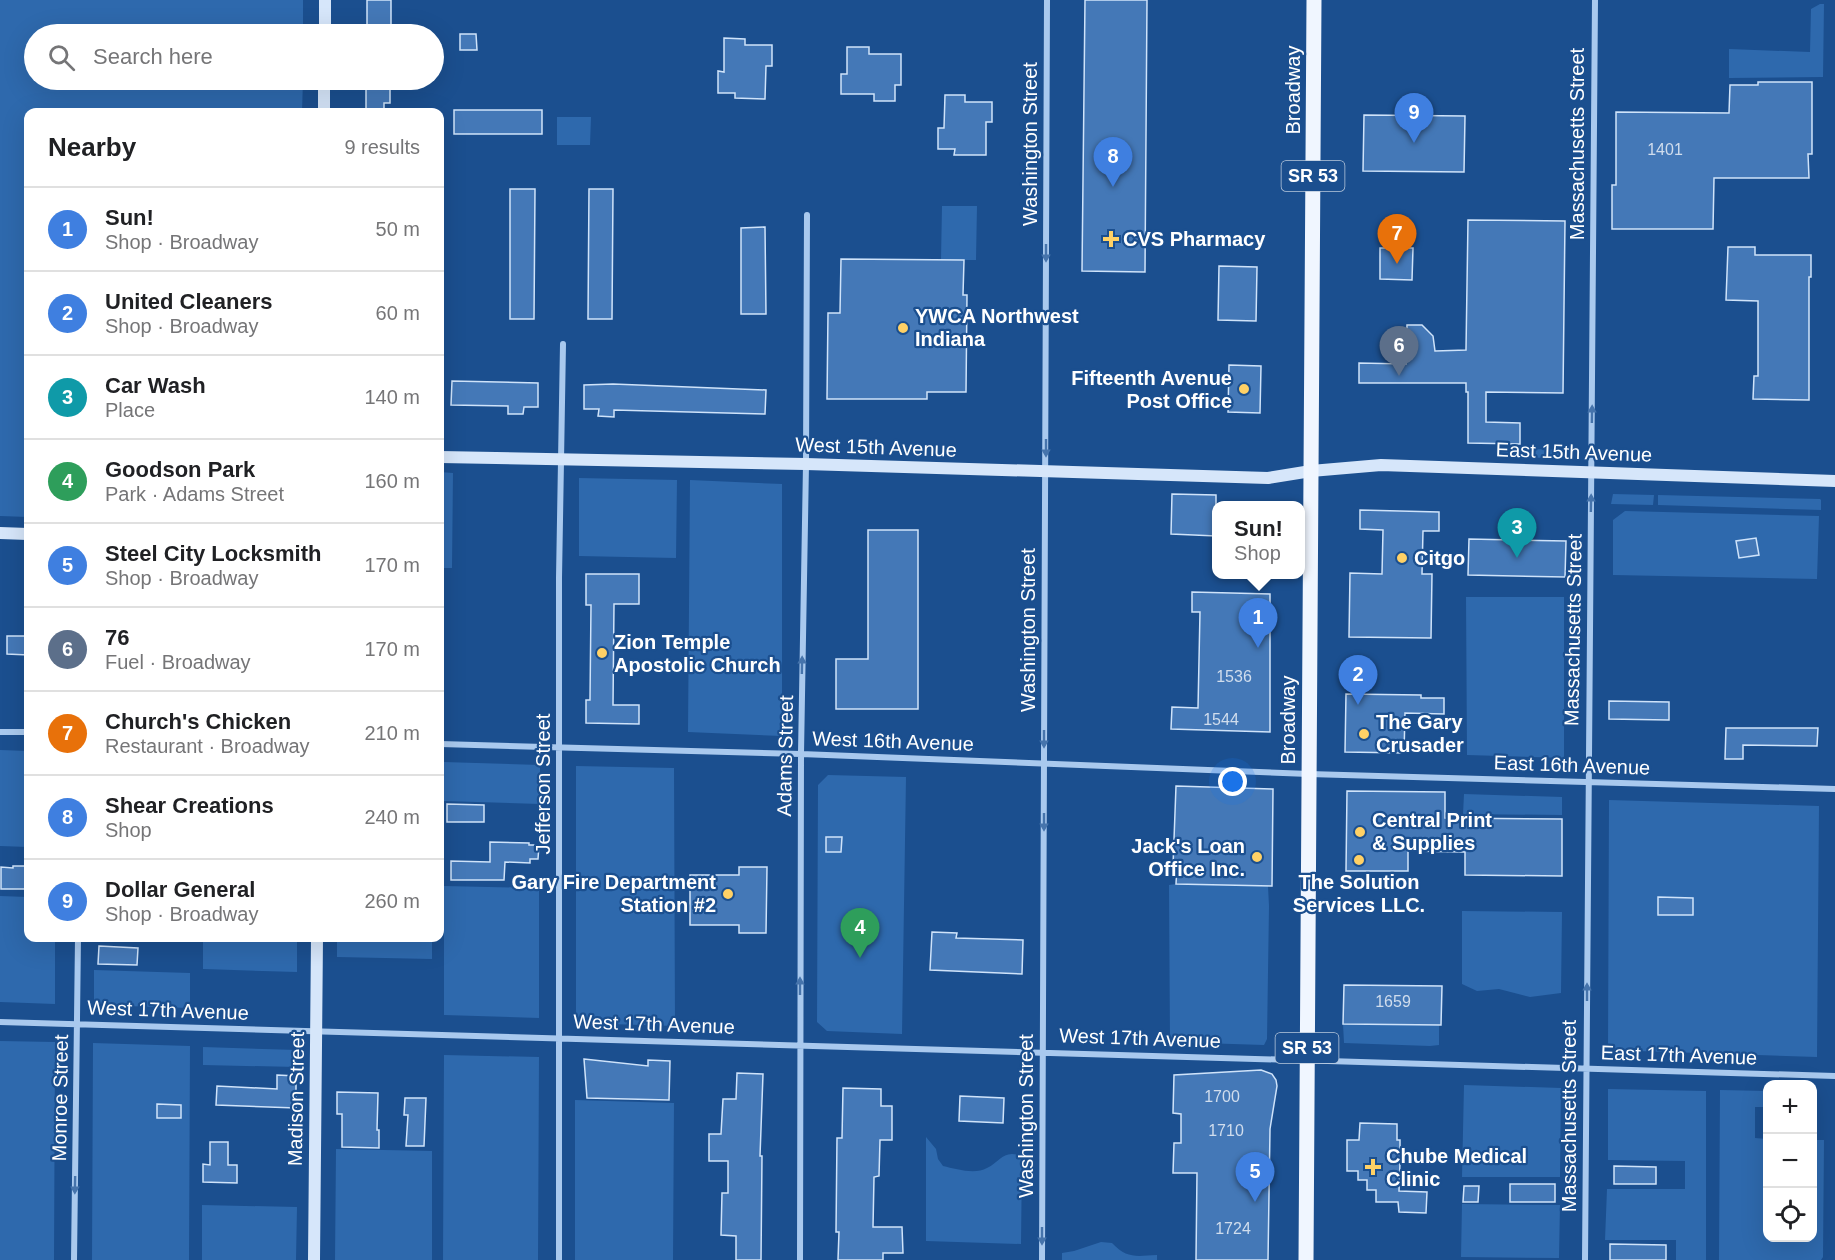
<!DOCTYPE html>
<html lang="en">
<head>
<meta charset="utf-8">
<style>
  body { margin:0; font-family:Arial,sans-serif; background:#f2f2f2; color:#202124 }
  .controls { position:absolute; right:18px; bottom:18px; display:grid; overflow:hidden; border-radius:12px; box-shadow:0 6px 24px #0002 }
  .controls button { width:54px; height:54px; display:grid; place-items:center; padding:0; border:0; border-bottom:2px solid #e0e0e0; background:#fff; color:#202124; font:30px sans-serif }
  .you { position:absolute; left:1233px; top:782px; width:21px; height:21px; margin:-15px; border:4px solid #fff; border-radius:50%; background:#1a73e8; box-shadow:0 0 0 9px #1a73e833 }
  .badge { display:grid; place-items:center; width:39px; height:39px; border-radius:50%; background:#b45309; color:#fff; font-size:20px; font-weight:700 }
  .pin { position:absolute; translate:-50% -50px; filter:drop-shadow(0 2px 3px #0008) }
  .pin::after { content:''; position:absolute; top:32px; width:21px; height:18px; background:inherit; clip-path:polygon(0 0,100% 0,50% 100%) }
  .popup { position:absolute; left:1212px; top:501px; width:93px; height:78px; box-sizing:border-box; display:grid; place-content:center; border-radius:12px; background:#fff; filter:drop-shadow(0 2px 4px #0005); font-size:20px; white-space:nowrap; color:#757577 }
  .popup b { font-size:22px; color:#202124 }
  .popup::after { content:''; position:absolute; left:50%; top:100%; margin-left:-12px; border:12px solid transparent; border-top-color:#fff }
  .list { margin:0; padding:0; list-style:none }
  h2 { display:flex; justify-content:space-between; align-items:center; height:78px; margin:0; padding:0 24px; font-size:26px }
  h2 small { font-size:20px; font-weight:400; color:#757577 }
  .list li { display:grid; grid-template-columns:39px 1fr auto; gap:18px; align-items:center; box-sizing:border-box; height:84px; padding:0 24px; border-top:2px solid #e0e0e0 }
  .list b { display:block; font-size:22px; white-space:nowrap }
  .list p { margin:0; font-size:20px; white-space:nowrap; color:#757577 }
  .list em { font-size:20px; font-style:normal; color:#757577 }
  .icon { flex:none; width:33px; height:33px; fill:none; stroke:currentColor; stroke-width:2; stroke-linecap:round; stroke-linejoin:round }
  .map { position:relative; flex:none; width:1835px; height:1260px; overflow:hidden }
  .search { position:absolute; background:#fff; box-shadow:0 6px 24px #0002; left:24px; top:24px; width:420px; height:66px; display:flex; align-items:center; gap:15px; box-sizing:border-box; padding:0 21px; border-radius:33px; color:#757577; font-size:22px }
  .panel { position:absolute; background:#fff; box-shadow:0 6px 24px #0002; left:24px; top:108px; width:420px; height:834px; border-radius:12px }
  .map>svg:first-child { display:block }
  .green { fill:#2e69ad }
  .building { fill:#4478b7; stroke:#cfe3fa; stroke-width:1.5 }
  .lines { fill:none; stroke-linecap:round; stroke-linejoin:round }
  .street { stroke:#a9c9ee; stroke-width:6 }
  .secondary { stroke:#d6e6fa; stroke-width:12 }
  .primary { stroke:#f0f6ff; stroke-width:15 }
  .oneway { fill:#4674ac }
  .poi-dot { fill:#ffd166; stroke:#1b4f8f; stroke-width:2 }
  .labels { text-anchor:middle; stroke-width:4.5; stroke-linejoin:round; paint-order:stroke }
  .number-label { font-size:16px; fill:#d0dded }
  .shield { fill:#1b4f8f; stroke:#bbcadd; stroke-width:1.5 }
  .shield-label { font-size:18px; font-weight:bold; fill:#fff }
  .street-label { font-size:20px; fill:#fff; stroke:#1b4f8f }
  .poi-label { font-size:20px; font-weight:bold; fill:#fff; stroke:#1b4f8f; text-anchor:start }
</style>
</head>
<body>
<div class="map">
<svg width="1835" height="1260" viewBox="0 0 1835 1260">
  <rect width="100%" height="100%" fill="#1b4f8f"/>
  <path class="green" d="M0,0H303V34H34V80H303L302,112H28V517L0,516Z
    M1820,4H1824L1823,77L1729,78V49L1810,52L1811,9Z
    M557,117H591L590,145H557Z
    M942,206H977L976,260H941Z
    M1500,448L1565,450L1563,455L1558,458L1499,457Z
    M440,472L453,473L452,568H440Z
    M579,478L677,480L676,558L579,556Z
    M690,480L782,484V736L688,732Z
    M1613,494L1654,495L1653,505L1611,504Z
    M1658,495L1820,499L1821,500V510L1658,505Z
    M1625,511L1819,516L1817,579L1613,575V520Z
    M1466,597H1564V758L1467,755Z
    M0,750L28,751V847L0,846Z
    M444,762L540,765V804L444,801Z
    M576,766L674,768L675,1026L576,1023Z
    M828,775L906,777L902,1034L827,1031L817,1022L818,785Z
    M1464,794L1562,797V815L1463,814Z
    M1609,800L1819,806L1817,1057L1608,1050Z
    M1176,884L1268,886L1269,906L1267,1039L1264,1045L1170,1042L1169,885Z
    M444,886L539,888V1018L444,1015Z
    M0,896L28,897V938H55V1004L0,1002Z
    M1462,911L1562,912L1561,993L1530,997L1499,989L1477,991L1462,984Z
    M203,938H297V972L203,969Z
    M337,938H432V959L337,957Z
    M94,970L190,973V1008L94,1005Z
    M1343,1024L1439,1025V1045L1430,1046L1344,1043Z
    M0,1041L55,1042L54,1260H0Z
    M93,1043L190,1046L189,1260H92Z
    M203,1047L297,1050V1067L203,1065Z
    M444,1055L539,1057L538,1260H443Z
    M1464,1085L1561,1088L1560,1177H1462Z
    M1608,1089L1706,1091V1260H1676V1240H1605L1607,1189H1685V1161L1608,1160Z
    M1720,1090L1767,1091V1107H1755V1138L1767,1139L1768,1238H1812L1813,1140H1824L1823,1257L1821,1260H1719Z
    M575,1100L674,1103L673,1260H575Z
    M926,1137L936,1149L938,1159L943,1166C956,1169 975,1175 987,1168C1001,1161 1003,1149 1022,1156L1021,1244L926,1241Z
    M336,1149L432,1151V1260H335Z
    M1462,1204L1560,1205L1559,1258L1461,1257Z
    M202,1205L297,1207L296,1260H202Z
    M1101,1242L1112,1243C1127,1259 1136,1256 1157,1255V1260H1062V1253L1074,1251Z"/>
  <path class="building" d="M367,0H391V34H367Z
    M1085,0H1147L1145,272L1082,271Z
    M460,34H476L477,50H460Z
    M724,38L745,39V45H772V66H766L765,99L735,98V93H718V71L724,72Z
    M847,47H869V54H901V85H895V101H874V94H841V74H847Z
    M366,80H390V103H384V112H366Z
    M1758,82H1812V154H1808L1809,178H1714L1713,229H1612V185H1616V112L1729,113L1730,85H1758Z
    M945,95H965V102H992V122H986V155H954L955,149H938V128H944Z
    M454,110H542V134H454Z
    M1364,115L1465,116L1464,172L1363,171Z
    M510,189H535L534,319H510Z
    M589,189H613L612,319H588Z
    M1468,220L1565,221L1563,393L1486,392V422L1520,423V444L1468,443V392H1466V383H1359V363L1406,364L1407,325H1422L1433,336L1435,351L1466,350Z
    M765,227L766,314H741V228Z
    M1728,247H1755V255H1811V277H1809V400L1753,399L1754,376H1758V301L1726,300Z
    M1380,248H1413L1412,280L1380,279Z
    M841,259L964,260L963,295H967L966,392H927V399H827L828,313H840Z
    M1219,266L1257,267L1256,321L1218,320Z
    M1229,365L1261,366L1260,413L1228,412Z
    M452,381L538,383V407H524L523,414H508V406L451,405Z
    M613,384L766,390L765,414L614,410V417L598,416L599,409H584V385Z
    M1172,494L1216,495V536L1171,534Z
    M1360,510L1439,512V531H1423L1422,574H1432L1431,638L1349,637L1350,573L1382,574L1383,530L1360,529Z
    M868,530H918V709H836V659H868Z
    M1756,538L1759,555L1739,558L1736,541Z
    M1469,539L1566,541L1565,577L1468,575Z
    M586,574H639V604H614L613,705H639V724L586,723V700H590L591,605H586Z
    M1192,592L1270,594V732L1171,729L1172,707L1198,708L1200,612H1192Z
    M7,636H28V655L7,654Z
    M1346,694L1421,695V698H1444V714L1405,713L1404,753L1345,752Z
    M1609,701L1669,702V720L1609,719Z
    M1726,728H1818L1817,746L1743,745V759H1725Z
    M1176,786L1273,789L1272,886L1176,884L1177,866H1173Z
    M1347,791L1445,792V818L1562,819V876L1465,875V852L1408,851V871H1346Z
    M447,804L484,805V822H447Z
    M826,837H842L841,852H826Z
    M490,842L529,843V845H539L538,859H530V863L505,862L504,880H451V861L490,862Z
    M13,866H28V889H1V867L13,868Z
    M739,867H767L766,933H739V925H690V875H739Z
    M1658,897L1693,898V915H1658Z
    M932,932L957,933L956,938L1023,940L1022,974L930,970Z
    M99,946L138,948L137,965L98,964Z
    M1344,985L1442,986L1441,1025L1343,1024Z
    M584,1059L648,1066V1060L670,1061L669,1100L587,1098Z
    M1261,1070L1272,1074L1276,1080L1277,1086L1270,1129L1268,1260H1196L1197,1173H1173L1174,1143H1181V1114L1173,1113L1174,1075Z
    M737,1073L763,1074L760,1156H762L761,1260H736V1236L721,1235L722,1193H728V1161H709V1134H721L723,1099H736Z
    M277,1075L296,1076V1108L216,1105L217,1086L277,1089Z
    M843,1088L881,1089V1106H892V1140H880L879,1176L874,1177L873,1227H902L903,1253H883V1260H838L839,1232H836L837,1138H842Z
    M337,1092L378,1093L377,1130H379V1148L342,1147V1114H337Z
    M960,1096L1004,1098L1003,1123L959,1121Z
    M405,1098H426L424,1146H406L408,1115H404Z
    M157,1104L181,1105V1118H157Z
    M1360,1123L1397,1124V1140H1400V1149H1404V1162H1400L1399,1191L1427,1192L1426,1213L1399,1212L1398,1202H1376V1190H1367V1180H1358V1171H1347V1140H1359Z
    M210,1142H228V1165H237V1183L203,1182V1164L210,1165Z
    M1614,1166L1656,1167V1184H1614Z
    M1510,1184H1555V1202H1510Z
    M1464,1186H1479L1478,1202H1463Z
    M1610,1244L1666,1245V1260H1610Z"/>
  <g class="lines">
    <path class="street" d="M0,732H28
      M440,744L801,754L1309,774L1835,789
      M0,1022L1835,1076
      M74,1260L78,938
      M559,1260V578L563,344
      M800,1260L801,754L806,464L807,215
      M1042,1260L1047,0
      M1585,1260L1595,0"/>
    <path class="secondary" d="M325,34V0
      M324,112V80
      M440,457L806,464L1268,478L1311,471L1381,465L1835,481
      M0,533L28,534
      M314,1260L317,938"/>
    <path class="primary" d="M1306,1260L1314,0"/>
  </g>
  <defs><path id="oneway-solid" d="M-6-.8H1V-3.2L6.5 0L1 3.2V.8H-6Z" transform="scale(1.5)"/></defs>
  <g class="oneway">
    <use href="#oneway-solid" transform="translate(1046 253) rotate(90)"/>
    <use href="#oneway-solid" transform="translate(1592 414) rotate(-89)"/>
    <use href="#oneway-solid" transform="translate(1046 448) rotate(90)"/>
    <use href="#oneway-solid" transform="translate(1591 503) rotate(-89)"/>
    <use href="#oneway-solid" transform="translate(802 665) rotate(-89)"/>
    <use href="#oneway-solid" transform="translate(1044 739) rotate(90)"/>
    <use href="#oneway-solid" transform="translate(1044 822) rotate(90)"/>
    <use href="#oneway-solid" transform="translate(800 986) rotate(-90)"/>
    <use href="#oneway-solid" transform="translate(1587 992) rotate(-90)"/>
    <use href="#oneway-solid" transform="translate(75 1185) rotate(91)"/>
    <use href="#oneway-solid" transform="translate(1042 1236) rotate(90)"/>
  </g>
  <g class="poi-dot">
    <path d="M1108 230h6v6h6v6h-6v6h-6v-6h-6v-6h6z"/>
    <circle cx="903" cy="328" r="6"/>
    <circle cx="1244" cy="389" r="6"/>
    <circle cx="1402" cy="558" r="6"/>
    <circle cx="602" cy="653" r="6"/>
    <circle cx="1364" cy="734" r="6"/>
    <circle cx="1360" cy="832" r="6"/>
    <circle cx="1257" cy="857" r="6"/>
    <circle cx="1359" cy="860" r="6"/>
    <circle cx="728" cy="894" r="6"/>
    <path d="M1370 1158h6v6h6v6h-6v6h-6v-6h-6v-6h6z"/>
  </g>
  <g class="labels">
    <g class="number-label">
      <text x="1665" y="155">1401</text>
      <text x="1234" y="682">1536</text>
      <text x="1221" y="725">1544</text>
      <text x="1393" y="1007">1659</text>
      <text x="1222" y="1102">1700</text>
      <text x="1226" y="1136">1710</text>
      <text x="1233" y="1234">1724</text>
    </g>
    <g class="shield">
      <rect x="1281.5" y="161" width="63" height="30" rx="4.5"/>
      <rect x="1275.5" y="1033" width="63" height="30" rx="4.5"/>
    </g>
    <g class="shield-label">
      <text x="1313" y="182">SR 53</text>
      <text x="1307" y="1054">SR 53</text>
    </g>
    <g class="street-label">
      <text transform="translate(1293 90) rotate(-90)" y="7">Broadway</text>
      <text transform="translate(1030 144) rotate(-90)" y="7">Washington Street</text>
      <text transform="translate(1577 144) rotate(-90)" y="7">Massachusetts Street</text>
      <text transform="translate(876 447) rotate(2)" y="7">West 15th Avenue</text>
      <text transform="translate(1574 452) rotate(2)" y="7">East 15th Avenue</text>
      <text transform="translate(1028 630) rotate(-90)" y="7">Washington Street</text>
      <text transform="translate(1573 630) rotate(-89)" y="7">Massachusetts Street</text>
      <text transform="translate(1288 720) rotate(-90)" y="7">Broadway</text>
      <text transform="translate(893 741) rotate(2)" y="7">West 16th Avenue</text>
      <text transform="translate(785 756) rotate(-89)" y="7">Adams Street</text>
      <text transform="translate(1572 765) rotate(2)" y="7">East 16th Avenue</text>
      <text transform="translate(543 784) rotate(-90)" y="7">Jefferson Street</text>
      <text transform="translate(168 1010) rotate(2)" y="7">West 17th Avenue</text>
      <text transform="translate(654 1024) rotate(2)" y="7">West 17th Avenue</text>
      <text transform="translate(1140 1038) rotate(2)" y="7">West 17th Avenue</text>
      <text transform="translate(1679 1055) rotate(2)" y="7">East 17th Avenue</text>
      <text transform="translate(60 1098) rotate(-89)" y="7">Monroe Street</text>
      <text transform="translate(296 1099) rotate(-89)" y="7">Madison Street</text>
      <text transform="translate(1026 1116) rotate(-90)" y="7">Washington Street</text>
      <text transform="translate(1569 1116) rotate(-90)" y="7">Massachusetts Street</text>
    </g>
    <g class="poi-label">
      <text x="1123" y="246">CVS Pharmacy</text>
      <text x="915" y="323">YWCA Northwest<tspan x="915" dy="23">Indiana</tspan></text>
      <text x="1232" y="385" text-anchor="end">Fifteenth Avenue<tspan x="1232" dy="23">Post Office</tspan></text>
      <text x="1414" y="565">Citgo</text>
      <text x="614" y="649">Zion Temple<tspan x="614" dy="23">Apostolic Church</tspan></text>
      <text x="1376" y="729">The Gary<tspan x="1376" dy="23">Crusader</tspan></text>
      <text x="1372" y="827">Central Print<tspan x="1372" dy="23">&amp; Supplies</tspan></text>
      <text x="1245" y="853" text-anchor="end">Jack's Loan<tspan x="1245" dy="23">Office Inc.</tspan></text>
      <text x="716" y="889" text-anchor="end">Gary Fire Department<tspan x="716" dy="23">Station #2</tspan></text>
      <text x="1359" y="889" text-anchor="middle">The Solution<tspan x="1359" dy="23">Services LLC.</tspan></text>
      <text x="1386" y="1163">Chube Medical<tspan x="1386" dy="23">Clinic</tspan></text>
    </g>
  </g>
</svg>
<div class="controls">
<button>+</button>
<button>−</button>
<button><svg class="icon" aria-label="locate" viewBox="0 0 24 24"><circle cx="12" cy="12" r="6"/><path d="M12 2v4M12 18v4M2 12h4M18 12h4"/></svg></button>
</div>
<div class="you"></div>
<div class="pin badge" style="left:1258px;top:648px;background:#3f7fe0">1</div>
<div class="popup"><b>Sun!</b>Shop</div>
<div class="pin badge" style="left:1358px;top:705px;background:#3f7fe0">2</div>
<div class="pin badge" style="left:1517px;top:558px;background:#0f9aa8">3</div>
<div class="pin badge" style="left:860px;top:958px;background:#2e9e5b">4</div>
<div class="pin badge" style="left:1255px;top:1202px;background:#3f7fe0">5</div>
<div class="pin badge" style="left:1399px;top:376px;background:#5c6f8a">6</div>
<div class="pin badge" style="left:1397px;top:264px;background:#e8710a">7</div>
<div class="pin badge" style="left:1113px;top:187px;background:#3f7fe0">8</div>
<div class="pin badge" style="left:1414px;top:143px;background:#3f7fe0">9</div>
<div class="search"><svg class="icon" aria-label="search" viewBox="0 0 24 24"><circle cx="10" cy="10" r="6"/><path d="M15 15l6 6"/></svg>Search here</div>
<section class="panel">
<h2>Nearby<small>9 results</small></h2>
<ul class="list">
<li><span class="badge" style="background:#3f7fe0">1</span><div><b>Sun!</b><p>Shop · Broadway</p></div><em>50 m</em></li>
<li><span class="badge" style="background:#3f7fe0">2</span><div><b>United Cleaners</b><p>Shop · Broadway</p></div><em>60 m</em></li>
<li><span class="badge" style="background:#0f9aa8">3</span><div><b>Car Wash</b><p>Place</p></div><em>140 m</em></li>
<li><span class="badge" style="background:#2e9e5b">4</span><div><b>Goodson Park</b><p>Park · Adams Street</p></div><em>160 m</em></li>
<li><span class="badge" style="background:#3f7fe0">5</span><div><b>Steel City Locksmith</b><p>Shop · Broadway</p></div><em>170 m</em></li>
<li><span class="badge" style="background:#5c6f8a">6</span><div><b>76</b><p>Fuel · Broadway</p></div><em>170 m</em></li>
<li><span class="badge" style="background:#e8710a">7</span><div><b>Church's Chicken</b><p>Restaurant · Broadway</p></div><em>210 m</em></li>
<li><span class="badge" style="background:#3f7fe0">8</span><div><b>Shear Creations</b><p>Shop</p></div><em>240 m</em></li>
<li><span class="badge" style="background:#3f7fe0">9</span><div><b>Dollar General</b><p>Shop · Broadway</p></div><em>260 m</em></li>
</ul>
</section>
</div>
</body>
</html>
